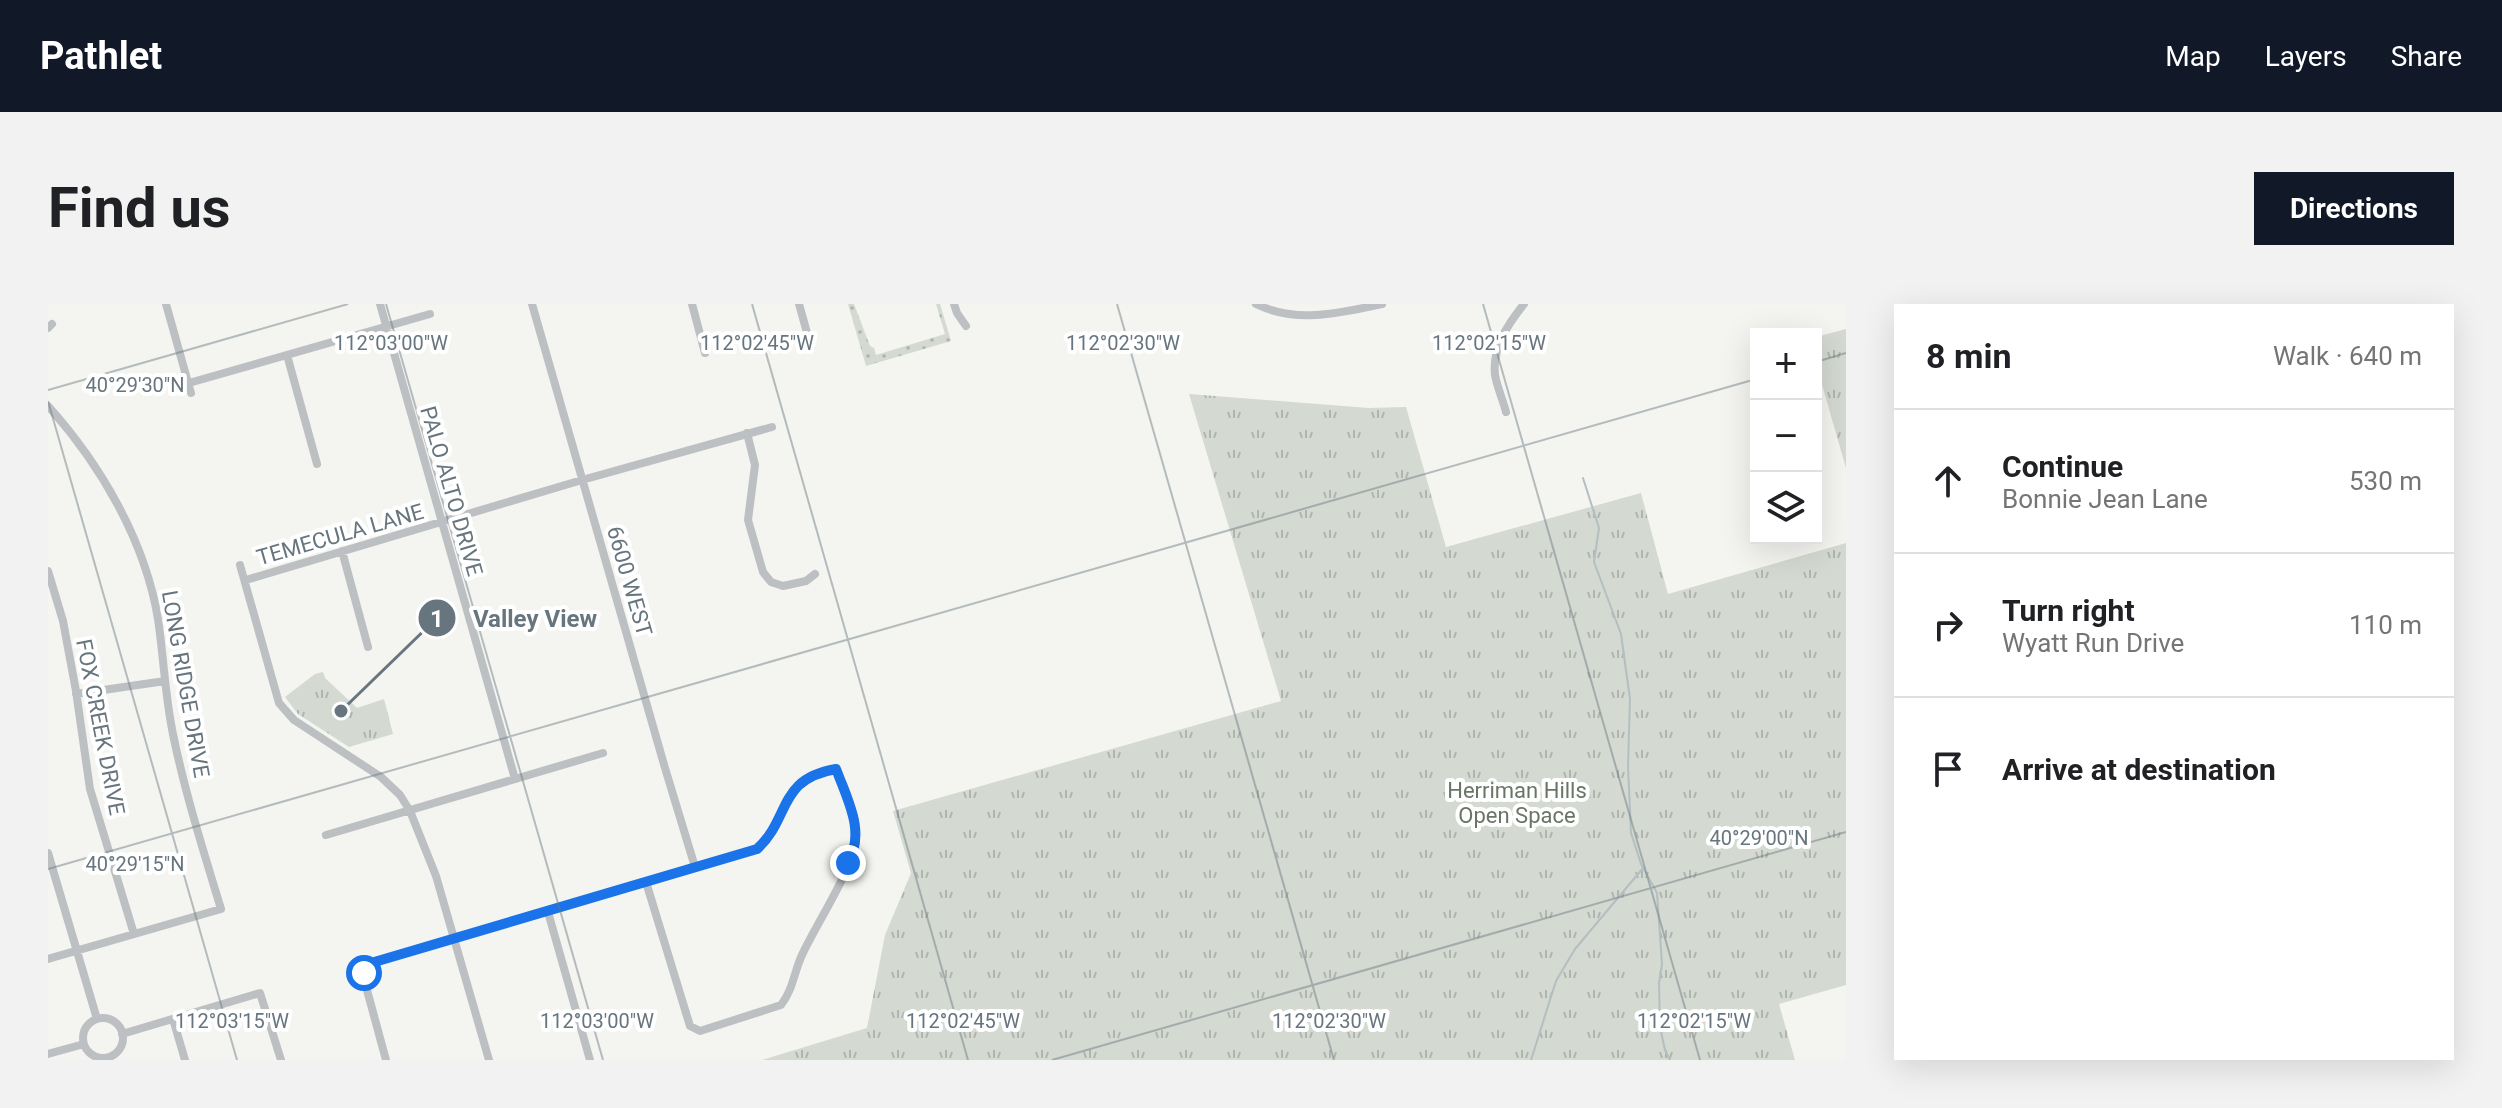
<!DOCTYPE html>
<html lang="en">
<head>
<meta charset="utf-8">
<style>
  body { margin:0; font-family:Roboto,sans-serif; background:#f2f2f2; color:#202124 }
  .controls { position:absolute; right:24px; top:24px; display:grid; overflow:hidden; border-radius:0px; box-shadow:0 8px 32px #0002 }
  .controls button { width:72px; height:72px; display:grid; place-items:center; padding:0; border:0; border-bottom:2px solid #e0e0e0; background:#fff; color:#202124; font:40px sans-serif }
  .stop { position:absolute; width:24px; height:24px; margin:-18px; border:6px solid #1a73e8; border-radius:50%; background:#fff }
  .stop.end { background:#1a73e8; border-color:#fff; box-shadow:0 2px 8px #0008 }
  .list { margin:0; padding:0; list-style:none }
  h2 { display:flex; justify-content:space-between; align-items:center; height:104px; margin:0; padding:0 32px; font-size:34px }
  h2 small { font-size:26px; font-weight:400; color:#757577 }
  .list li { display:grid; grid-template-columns:52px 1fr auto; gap:24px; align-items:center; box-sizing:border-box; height:144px; padding:0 32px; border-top:2px solid #e0e0e0 }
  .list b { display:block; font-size:30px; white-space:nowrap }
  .list p { margin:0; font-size:26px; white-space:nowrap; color:#757577 }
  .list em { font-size:26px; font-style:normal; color:#757577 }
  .icon { flex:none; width:44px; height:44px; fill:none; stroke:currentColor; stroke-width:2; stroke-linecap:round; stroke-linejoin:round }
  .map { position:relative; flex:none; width:1798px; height:756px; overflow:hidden; border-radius:0px }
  header { display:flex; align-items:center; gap:48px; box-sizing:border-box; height:112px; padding:0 40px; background:#111827; color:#fff }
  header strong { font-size:38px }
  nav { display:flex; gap:44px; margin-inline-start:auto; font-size:28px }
  .intro { display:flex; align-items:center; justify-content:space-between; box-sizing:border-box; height:192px; padding:0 48px }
  h1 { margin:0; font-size:56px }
  .button { padding:20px 36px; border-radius:0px; background:#111827; color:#fff; font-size:28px; font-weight:700 }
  main { display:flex; gap:48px; padding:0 48px }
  aside { flex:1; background:#fff; border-radius:0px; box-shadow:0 8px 32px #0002 }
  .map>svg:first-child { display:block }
  .park { fill:url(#park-tufts) }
  .garden { fill:url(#garden-dots) }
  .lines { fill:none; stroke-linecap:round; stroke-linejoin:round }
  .stream { stroke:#b4bfc2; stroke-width:2 }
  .street { stroke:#bcc0c2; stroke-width:8 }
  .route { stroke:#1a73e8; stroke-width:10 }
  .ticks { fill:none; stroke:#67757e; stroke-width:2; stroke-opacity:0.45 }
  .labels { text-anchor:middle; stroke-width:8; stroke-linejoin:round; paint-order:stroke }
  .street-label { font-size:22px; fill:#67757e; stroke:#fff }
  .park-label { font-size:22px; fill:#697665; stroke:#fff }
  .ticks-label { font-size:20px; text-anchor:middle; fill:#67757e; stroke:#fff; stroke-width:8; stroke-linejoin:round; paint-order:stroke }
  .leader { fill:none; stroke:#67757e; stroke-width:3 }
  .callout-dot { fill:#67757e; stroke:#fff; stroke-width:3 }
  .mark-label { font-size:24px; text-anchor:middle; font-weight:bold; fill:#fff }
  .callout-label { font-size:24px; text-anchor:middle; font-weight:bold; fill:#67757e; stroke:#fff; stroke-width:8; stroke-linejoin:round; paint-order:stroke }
</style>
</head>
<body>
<header>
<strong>Pathlet</strong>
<nav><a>Map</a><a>Layers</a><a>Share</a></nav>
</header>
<div class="intro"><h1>Find us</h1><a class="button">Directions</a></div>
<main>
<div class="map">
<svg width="1798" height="756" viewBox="0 0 1798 756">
  <defs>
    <pattern id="park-tufts" width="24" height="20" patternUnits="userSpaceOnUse" patternTransform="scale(2)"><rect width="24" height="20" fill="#d4d9d1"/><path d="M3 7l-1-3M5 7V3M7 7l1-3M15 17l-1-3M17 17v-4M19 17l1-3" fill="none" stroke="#b0b5af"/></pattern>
    <pattern id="garden-dots" width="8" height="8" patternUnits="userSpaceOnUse" patternTransform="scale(2)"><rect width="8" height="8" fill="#d4d9d1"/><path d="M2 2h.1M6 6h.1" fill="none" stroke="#b0b5af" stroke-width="1.8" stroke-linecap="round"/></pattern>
  </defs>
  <rect width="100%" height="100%" fill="#f4f4f1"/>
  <path class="park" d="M1798,25V164L1768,60V33Z
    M1141,90L1321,104L1358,103L1398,243L1593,189L1620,290L1798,239V681L1731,700L1747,756H714L819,724L837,631L863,569L845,507L1233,397Z
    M275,368L277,374L309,404L336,395L345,430L301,443L250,410L237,393L267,370Z"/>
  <path class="garden" d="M800,0H806L822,42L826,44L828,51L897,30L888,0H892L903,37L818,62Z"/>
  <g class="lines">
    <path class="stream" d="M1535,174L1551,224L1546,258L1573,330L1582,395L1580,462L1583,529L1593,560L1609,589L1614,660L1611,679L1612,723L1617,746L1622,756
      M1483,756L1508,677L1527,645L1595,564"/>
    <path class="street" d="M118,0L143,89
      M332,0L467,475
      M484,0L617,464L647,563
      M644,0L657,49
      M751,0L763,43
      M906,0L909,9L918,22
      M1208,0C1248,20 1292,9 1334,0
      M0,24L4,20
      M239,51L269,160
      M141,79L382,10
      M0,102C52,160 97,236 110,315C116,355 117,395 126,435C138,492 156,549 173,605L0,655
      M1458,108C1455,96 1449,83 1447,71C1444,43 1460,20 1476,0
      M699,129L707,161L700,216L715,268L723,278L735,282L758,277L767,270
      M294,247L320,343
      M192,261L231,399L246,416L333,473L352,491L362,507L388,572L441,756
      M0,267L15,317L28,387L42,485L86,630
      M198,276L534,176L724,123
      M28,390L117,377
      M278,531L555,449
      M0,549L49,715
      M500,608L542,756
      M35 734a20 20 0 1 1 40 0a20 20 0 1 1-40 0Z
      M125,715L137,756
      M74,730L212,689L233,756
      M0,750L36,740
      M338,756L316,675L318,664L323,659L709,545C742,514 730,474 788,465L790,470C797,490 810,513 808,534C807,562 767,622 754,651C746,668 745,686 733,701L652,727L642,722L598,578"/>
  </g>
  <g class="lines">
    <path class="route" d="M316,669L318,664L323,659L709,545C743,514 729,475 788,465L790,470C801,499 817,529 800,559"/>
  </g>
  <path class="ticks" d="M338,0L555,756M704,0L920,756M1069,0L1286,756M1435,0L1652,756M1768,58L1798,49M0,86L300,0M0,97L189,756M0,565L1708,75M1004,756L1798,528"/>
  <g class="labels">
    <g class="street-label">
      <text transform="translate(404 187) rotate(74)" y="8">PALO ALTO DRIVE</text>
      <text transform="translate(292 230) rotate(-16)" y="8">TEMECULA LANE</text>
      <text transform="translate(582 277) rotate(74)" y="8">6600 WEST</text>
      <text transform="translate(138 380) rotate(80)" y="8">LONG RIDGE DRIVE</text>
      <text transform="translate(53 423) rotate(79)" y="8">FOX CREEK DRIVE</text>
    </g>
    <g class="park-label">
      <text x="1469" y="494">Herriman Hills<tspan x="1469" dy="25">Open Space</tspan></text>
    </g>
  </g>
  <g class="ticks-label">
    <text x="343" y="46">112°03'00"W</text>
    <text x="709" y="46">112°02'45"W</text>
    <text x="1075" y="46">112°02'30"W</text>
    <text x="1441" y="46">112°02'15"W</text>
    <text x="87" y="88">40°29'30"N</text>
    <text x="1711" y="541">40°29'00"N</text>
    <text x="87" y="567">40°29'15"N</text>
    <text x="184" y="724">112°03'15"W</text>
    <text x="549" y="724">112°03'00"W</text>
    <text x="915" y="724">112°02'45"W</text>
    <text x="1281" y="724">112°02'30"W</text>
    <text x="1646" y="724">112°02'15"W</text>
  </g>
  <path class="leader" d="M293 407L389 314"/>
  <g class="callout-dot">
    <circle cx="293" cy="407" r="8"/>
    <circle cx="389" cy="314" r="20"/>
  </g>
  <g class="mark-label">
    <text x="389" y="323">1</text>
  </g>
  <g class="callout-label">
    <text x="487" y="323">Valley View</text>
  </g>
</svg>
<div class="controls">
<button>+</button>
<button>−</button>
<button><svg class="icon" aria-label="layers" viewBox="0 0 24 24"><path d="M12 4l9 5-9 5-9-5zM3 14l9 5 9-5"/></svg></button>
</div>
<div class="stop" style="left:316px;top:669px"></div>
<div class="stop end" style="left:800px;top:559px"></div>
</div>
<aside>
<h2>8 min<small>Walk · 640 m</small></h2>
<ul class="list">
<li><svg class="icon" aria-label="ahead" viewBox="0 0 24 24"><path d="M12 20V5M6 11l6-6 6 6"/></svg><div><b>Continue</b><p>Bonnie Jean Lane</p></div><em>530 m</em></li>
<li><svg class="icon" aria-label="right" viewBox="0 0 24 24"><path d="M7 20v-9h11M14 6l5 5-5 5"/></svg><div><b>Turn right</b><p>Wyatt Run Drive</p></div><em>110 m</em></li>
<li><svg class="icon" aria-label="arrive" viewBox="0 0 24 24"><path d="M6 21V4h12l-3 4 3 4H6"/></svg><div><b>Arrive at destination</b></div></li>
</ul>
</aside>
</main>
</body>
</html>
